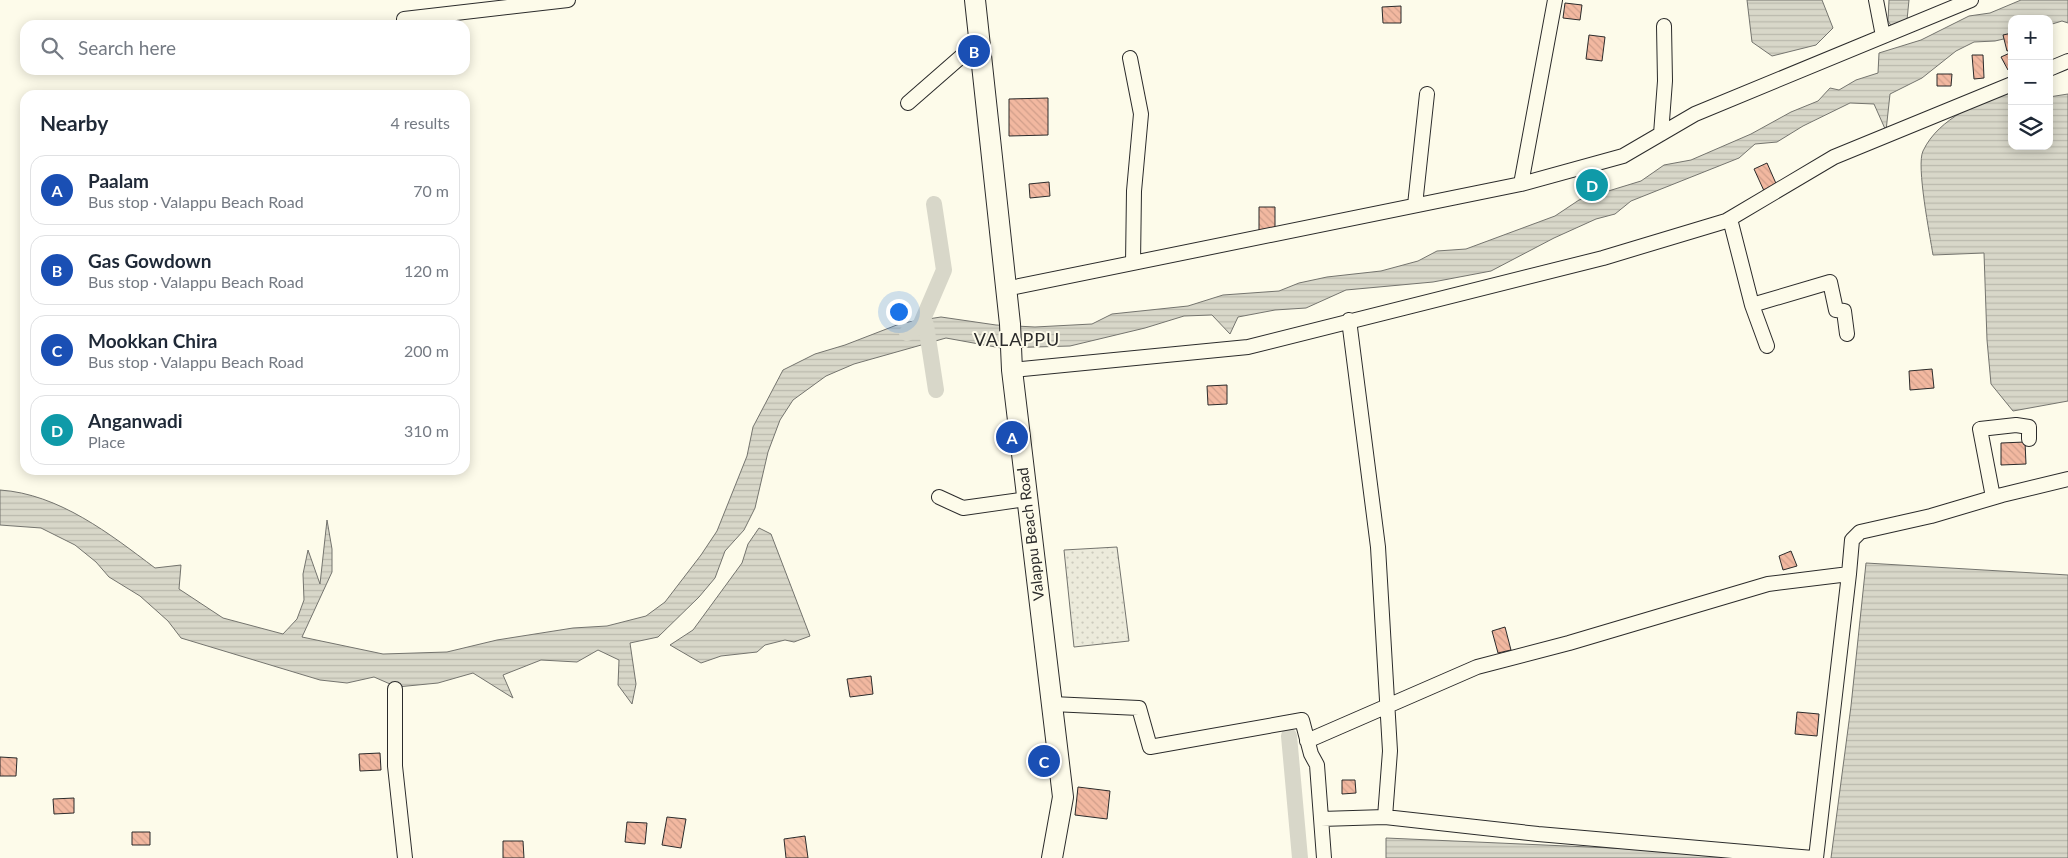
<!DOCTYPE html>
<html lang="en">
<head>
<meta charset="utf-8">
<style>
  body { margin:0; font-family:Lato,sans-serif; background:#f6f6f7; color:#1f2937 }
  .controls { position:absolute; right:15px; top:15px; display:grid; overflow:hidden; border-radius:10px; box-shadow:0 2px 12px #0003 }
  .controls button { width:45px; height:45px; display:grid; place-items:center; padding:0; border:0; border-bottom:1px solid #e0e1e3; background:#fff; color:#1f2937; font:25px sans-serif }
  .you { position:absolute; left:898px; top:311px; width:18px; height:18px; margin:-12px; border:4px solid #fff; border-radius:50%; background:#1a73e8; box-shadow:0 0 0 8px #1a73e833 }
  .badge { display:grid; place-items:center; width:32px; height:32px; border-radius:50%; background:#0f766e; color:#fff; font-size:16px; font-weight:700 }
  .pin { position:absolute; translate:-50% -50%; border:2px solid #fff; box-shadow:0 1px 5px #0006 }
  .list { margin:0; padding:0; list-style:none }
  h2 { display:flex; justify-content:space-between; align-items:center; height:65px; margin:0; padding:0 20px; font-size:21px }
  h2 small { font-size:16px; font-weight:400; color:#747a83 }
  .list li { display:grid; grid-template-columns:32px 1fr auto; gap:15px; align-items:center; box-sizing:border-box; height:70px; margin:0 10px 10px; padding:0 10px; border:1px solid #e0e1e3; border-radius:15px }
  .list b { display:block; font-size:19px; white-space:nowrap }
  .list p { margin:0; font-size:16px; white-space:nowrap; color:#747a83 }
  .list em { font-size:16px; font-style:normal; color:#747a83 }
  .icon { flex:none; width:28px; height:28px; fill:none; stroke:currentColor; stroke-width:2; stroke-linecap:round; stroke-linejoin:round }
  .map { position:relative; flex:none; width:2068px; height:858px; overflow:hidden }
  .search { position:absolute; background:#fff; box-shadow:0 2px 12px #0003; left:20px; top:20px; width:450px; height:55px; display:flex; align-items:center; gap:12px; box-sizing:border-box; padding:0 18px; border-radius:15px; color:#747a83; font-size:19px }
  .panel { position:absolute; background:#fff; box-shadow:0 2px 12px #0003; left:20px; top:90px; width:450px; height:385px; border-radius:15px }
  .map>svg:first-child { display:block }
  .park { fill:url(#park-dots); stroke:#74746e }
  .water { fill:url(#water-rules); stroke:#74746e }
  .lines { fill:none; stroke-linecap:round; stroke-linejoin:round }
  .canal { stroke:#d8d7c9; stroke-width:16 }
  .building { fill:url(#building-back-hatch); stroke:#2b2b2b }
  .street-casing { stroke:#2b2b2b; stroke-width:16 }
  .secondary-casing { stroke:#2b2b2b; stroke-width:22 }
  .street { stroke:#fdfbea; stroke-width:14 }
  .secondary { stroke:#fdfbea; stroke-width:20 }
  .labels { text-anchor:middle; stroke-width:4; stroke-linejoin:round; paint-order:stroke }
  .street-label { font-size:15px; fill:#2b2b2b; stroke:#fdfbea }
  .quarter-label { font-size:18px; letter-spacing:1px; fill:#2b2b2b; stroke:#fdfbea }
</style>
</head>
<body>
<div class="map">
<svg width="2068" height="858" viewBox="0 0 2068 858">
  <defs>
    <pattern id="park-dots" width="8" height="8" patternUnits="userSpaceOnUse" patternTransform="scale(1.25)"><rect width="8" height="8" fill="#ecebdb"/><path d="M2 2h.1M6 6h.1" fill="none" stroke="#cbcabc" stroke-width="1.8" stroke-linecap="round"/></pattern>
    <pattern id="water-rules" width="6" height="5" patternUnits="userSpaceOnUse" patternTransform="scale(1.25)"><rect width="6" height="5" fill="#d8d7c9"/><path d="M0 2.5h6" fill="none" stroke="#bab9ad"/></pattern>
    <pattern id="building-back-hatch" width="6" height="6" patternUnits="userSpaceOnUse" patternTransform="scale(1.25)"><rect width="6" height="6" fill="#f2b8a0"/><path d="M-1 5l2 2M0 0l6 6M5-1l2 2" fill="none" stroke="#d09e8a"/></pattern>
  </defs>
  <rect width="100%" height="100%" fill="#fdfbea"/>
  <path class="park" d="M1117,547L1129,641L1074,647L1064,550Z"/>
  <path class="water" d="M1747,0H1822L1833,28L1816,45L1772,56L1752,42Z
    M1889,0H1909L1907,20L1892,27L1888,21Z
    M2021,0H2068V23L2062,21L2049,25V19H2012V37L1995,41L1974,42L1956,51L1922,78L1890,94L1886,131L1874,104L1850,103L1803,126L1777,142L1755,144L1739,158L1631,201L1615,214L1596,219L1554,238L1491,271L1433,282L1346,290L1306,308L1275,310L1238,317L1230,334L1212,315L1184,316L1145,328L1070,346L1001,348L946,338L854,364L826,376L793,400L780,420L768,452L755,508L744,530L725,551L715,578L699,597L658,637L630,643L636,684L632,704L618,685L619,660L598,650L577,662L541,660L503,675L513,698L473,673L438,683L397,687L374,677L347,683L320,680L181,638L168,621L140,596L109,577L96,562L75,545L41,528L0,525V490C59,494 110,534 155,568L181,565L179,589L223,618L283,634L297,619L304,600L303,574L308,550L320,584L327,520L332,549V572L302,637L383,654L447,652L497,640L573,628L607,626L646,616L665,602L701,555L717,531L747,456L753,427L783,370L815,354L845,345L902,323L941,317L996,325L1035,327L1092,324L1112,314L1188,306L1223,295L1279,291L1299,283L1327,277L1381,271L1418,261L1437,251L1466,249L1555,216L1579,200L1641,181L1664,165L1691,160L1751,134L1791,112L1818,101L1830,88L1839,90L1856,80L1878,73L1879,53L1921,40L1969,16L1990,13Z
    M2012,87V146H2049V97L2068,94V401L2013,411L1991,384L1987,340L1984,253L1933,255C1930,236 1916,165 1923,151C1939,117 1980,103 2012,87Z
    M759,528L771,534L810,636L794,642L785,640L765,645L757,652L721,656L701,663L670,645L693,630L742,563L748,544Z
    M1866,563L2068,575V858H1831L1851,706Z
    M1386,838L1679,851L1731,858H1386Z"/>
  <g class="lines">
    <path class="canal" d="M926,325L936,390
      M907,333L920,326L944,270L934,204
      M1289,736L1300,858"/>
  </g>
  <path class="building" d="M1565,3L1582,5L1580,20L1563,18Z
    M1401,6V23H1383L1382,7Z
    M2012,33V50L2007,51L2003,35Z
    M1589,35L1605,37L1602,61L1586,59Z
    M2012,52V68L2008,70L2001,57Z
    M1972,55H1983L1984,78L1974,79Z
    M1937,74H1952L1951,86H1937Z
    M1048,98V135L1009,136V99Z
    M1767,163L1778,188L1765,193L1754,169Z
    M1602,177L1603,188L1592,190L1593,195L1584,197L1581,181Z
    M1049,182L1050,196L1030,198L1029,184Z
    M1259,207H1275V231L1259,232Z
    M1932,369L1934,388L1910,390L1909,371Z
    M1227,385V404L1208,405L1207,386Z
    M2025,442L2026,464L2001,465V443Z
    M1791,551L1797,566L1783,570L1779,556Z
    M1505,627L1511,650L1498,653L1492,631Z
    M871,676L873,694L850,697L847,679Z
    M1797,712L1819,714L1817,736L1795,734Z
    M380,753L381,770L360,771L359,754Z
    M0,757L17,758L16,776H0Z
    M1342,780H1355L1356,793L1342,794Z
    M1078,787L1110,791L1107,819L1075,815Z
    M74,798V813L54,814L53,799Z
    M667,817L686,819L681,848L662,845Z
    M627,822L647,823L645,844L625,842Z
    M132,832H150V845H132Z
    M805,836L808,858H786L784,839Z
    M503,841H523L524,858H503Z"/>
  <g class="lines">
    <defs>
      <path id="street" d="M1876,0L1883,36
        M404,19L568,0
        M1130,58L1141,114L1134,191L1133,263
        M2049,69L2068,61
        M908,103L979,41
        M1661,134L1665,81L1664,26
        M1521,184L1555,0
        M1415,205L1427,94
        M1730,219L1752,305L1830,282L1836,310L1844,311L1847,334
        M1005,289L1521,184L1623,156L1695,114L1971,0
        M1752,305L1767,346
        M1349,320L1378,547L1390,751L1385,817L1538,834L1813,858
        M1012,370L1248,347L1603,258L1726,221L1834,157L2012,84
        M939,497L963,508L1027,499
        M1993,497L1980,429L2016,425L2029,427V439
        M1849,574L1852,540L1860,532L1931,516L2002,495L2068,479
        M395,689V766L405,858
        M1052,704L1139,708L1150,747L1302,720L1311,754L1317,765L1324,858
        M1307,741L1477,667L1569,643L1768,584L1849,574L1816,858
        M1321,819L1385,817"/>
      <path id="secondary" d="M975,0L1010,324L1012,370L1063,797L1052,858"/>
    </defs>
    <use href="#street" class="street-casing"/>
    <use href="#secondary" class="secondary-casing"/>
    <use href="#street" class="street"/>
    <use href="#secondary" class="secondary"/>
  </g>
  <g class="labels">
    <g class="street-label">
      <text transform="translate(1031 534) rotate(-97)" y="5">Valappu Beach Road</text>
    </g>
    <g class="quarter-label">
      <text x="1017" y="346">VALAPPU</text>
    </g>
  </g>
</svg>
<div class="controls">
<button>+</button>
<button>−</button>
<button><svg class="icon" aria-label="layers" viewBox="0 0 24 24"><path d="M12 4l9 5-9 5-9-5zM3 14l9 5 9-5"/></svg></button>
</div>
<div class="you"></div>
<div class="pin badge" style="left:1012px;top:437px;background:#1a4fb4">A</div>
<div class="pin badge" style="left:974px;top:51px;background:#1a4fb4">B</div>
<div class="pin badge" style="left:1044px;top:761px;background:#1a4fb4">C</div>
<div class="pin badge" style="left:1592px;top:185px;background:#0f9aa8">D</div>
<div class="search"><svg class="icon" aria-label="search" viewBox="0 0 24 24"><circle cx="10" cy="10" r="6"/><path d="M15 15l6 6"/></svg>Search here</div>
<section class="panel">
<h2>Nearby<small>4 results</small></h2>
<ul class="list">
<li><span class="badge" style="background:#1a4fb4">A</span><div><b>Paalam</b><p>Bus stop · Valappu Beach Road</p></div><em>70 m</em></li>
<li><span class="badge" style="background:#1a4fb4">B</span><div><b>Gas Gowdown</b><p>Bus stop · Valappu Beach Road</p></div><em>120 m</em></li>
<li><span class="badge" style="background:#1a4fb4">C</span><div><b>Mookkan Chira</b><p>Bus stop · Valappu Beach Road</p></div><em>200 m</em></li>
<li><span class="badge" style="background:#0f9aa8">D</span><div><b>Anganwadi</b><p>Place</p></div><em>310 m</em></li>
</ul>
</section>
</div>
</body>
</html>
